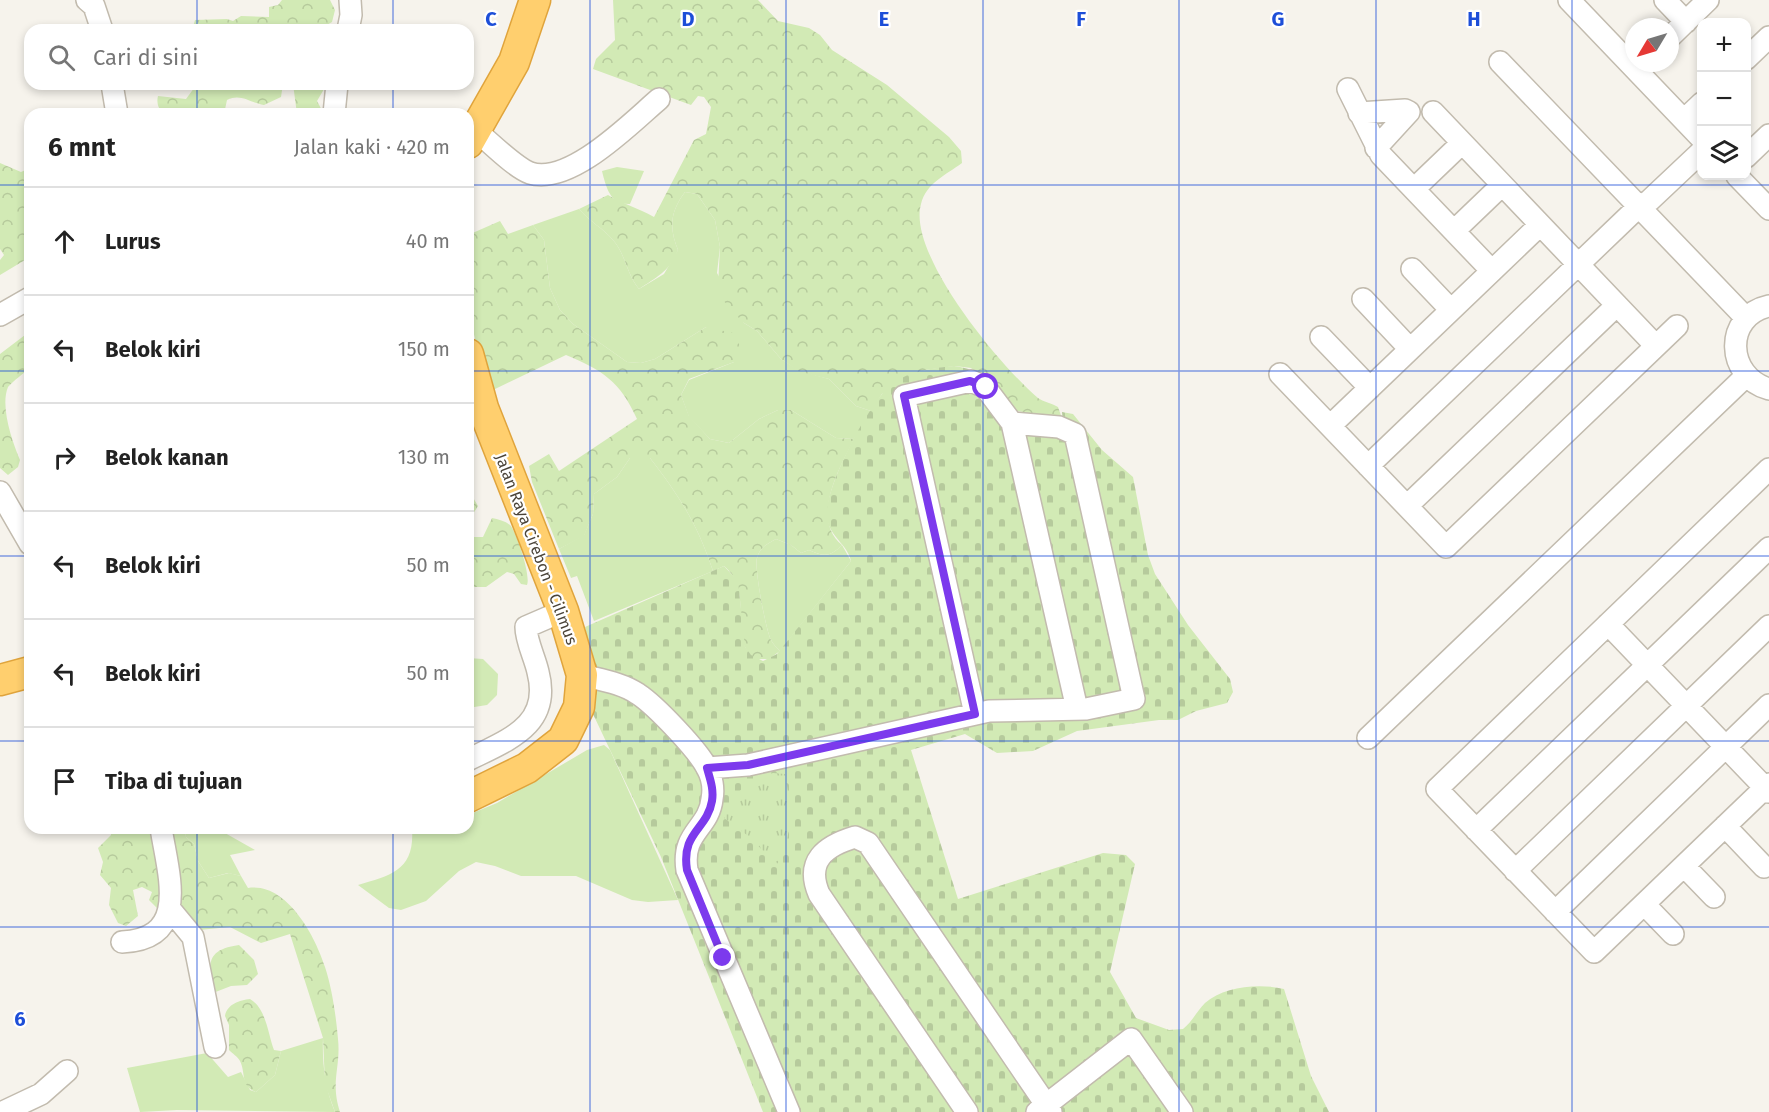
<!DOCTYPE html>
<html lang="id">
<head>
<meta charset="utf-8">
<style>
  body { margin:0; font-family:"Fira Sans",sans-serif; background:#f2f2f2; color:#222 }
  .controls { position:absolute; right:18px; top:18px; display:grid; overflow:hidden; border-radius:12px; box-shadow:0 3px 9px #0003 }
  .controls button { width:54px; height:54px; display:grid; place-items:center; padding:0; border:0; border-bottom:2px solid #e0e0e0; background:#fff; color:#222; font:30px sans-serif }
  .compass { position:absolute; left:1625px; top:18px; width:54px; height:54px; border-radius:50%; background:#fff; box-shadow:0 3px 9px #0003; rotate:232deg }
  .stop { position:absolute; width:18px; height:18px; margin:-14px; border:4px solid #7c3aed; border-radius:50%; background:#fff }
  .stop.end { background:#7c3aed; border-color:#fff; box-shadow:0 2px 6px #0008 }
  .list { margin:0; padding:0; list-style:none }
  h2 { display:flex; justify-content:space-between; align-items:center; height:78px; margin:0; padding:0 24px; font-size:26px }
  h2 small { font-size:20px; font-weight:400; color:#767676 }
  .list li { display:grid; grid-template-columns:39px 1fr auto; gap:18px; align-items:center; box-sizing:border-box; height:108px; padding:0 24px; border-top:2px solid #e0e0e0 }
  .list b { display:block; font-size:22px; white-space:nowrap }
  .list em { font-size:20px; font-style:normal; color:#767676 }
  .icon { flex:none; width:33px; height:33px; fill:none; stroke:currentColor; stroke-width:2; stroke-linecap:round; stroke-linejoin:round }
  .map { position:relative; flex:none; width:1769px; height:1112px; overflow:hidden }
  .search { position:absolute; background:#fff; box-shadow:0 3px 9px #0003; left:24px; top:24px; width:450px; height:66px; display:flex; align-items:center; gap:15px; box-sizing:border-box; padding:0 21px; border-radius:18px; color:#767676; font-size:22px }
  .panel { position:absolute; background:#fff; box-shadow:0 3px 9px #0003; left:24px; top:108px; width:450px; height:726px; border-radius:18px }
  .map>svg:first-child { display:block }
  .grass { fill:#d2eab5 }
  .forest { fill:url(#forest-crowns) }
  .cemetery { fill:url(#cemetery-stones) }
  .park { fill:url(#park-tufts) }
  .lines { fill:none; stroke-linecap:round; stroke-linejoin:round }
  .minor-casing { stroke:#c2bbae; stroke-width:24 }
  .highway-casing { stroke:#e0a43c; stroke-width:33 }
  .minor { stroke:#fff; stroke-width:21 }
  .highway { stroke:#ffcf6e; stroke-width:30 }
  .route { stroke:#7c3aed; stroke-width:8 }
  .grid { fill:none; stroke:#1d4ed8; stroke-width:1.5; stroke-opacity:0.55 }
  .labels { text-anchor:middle; stroke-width:4.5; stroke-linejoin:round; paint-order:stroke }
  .street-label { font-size:16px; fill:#4b4439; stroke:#fff }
  .grid-label { font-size:20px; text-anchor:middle; font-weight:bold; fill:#1d4ed8; stroke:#fff; stroke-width:4.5; stroke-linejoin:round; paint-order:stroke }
</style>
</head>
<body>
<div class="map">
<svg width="1769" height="1112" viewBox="0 0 1769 1112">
  <defs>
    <pattern id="forest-crowns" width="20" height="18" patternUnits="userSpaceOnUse" patternTransform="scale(1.5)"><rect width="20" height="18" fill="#d2eab5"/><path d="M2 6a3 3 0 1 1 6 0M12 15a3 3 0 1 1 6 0" fill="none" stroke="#b6ca9c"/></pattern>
    <pattern id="cemetery-stones" width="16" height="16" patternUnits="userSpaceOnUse" patternTransform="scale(1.5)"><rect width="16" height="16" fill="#d2eab5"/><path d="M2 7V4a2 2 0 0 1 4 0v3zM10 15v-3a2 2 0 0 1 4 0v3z" fill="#b6ca9c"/></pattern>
    <pattern id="park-tufts" width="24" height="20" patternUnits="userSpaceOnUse" patternTransform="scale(1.5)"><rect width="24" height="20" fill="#d2eab5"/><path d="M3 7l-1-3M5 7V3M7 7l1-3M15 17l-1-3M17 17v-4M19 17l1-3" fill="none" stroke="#b6ca9c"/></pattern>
  </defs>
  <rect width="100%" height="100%" fill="#f6f3ec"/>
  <path class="grass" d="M617,167L644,171L630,204C610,205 606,187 602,171Z
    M685,192L697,194L715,220L720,247L717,273L744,323L757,331L781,359L800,371L829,379L856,406L871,411L854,439L836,438L791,410H778L759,419L729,443L710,439L689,417L681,395L689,380L734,362L706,327L655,359L641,363L627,362L573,324L560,310L550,288L544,240L533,225L579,209C590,222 603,228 613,240C626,255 626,273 639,289L664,274L678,250C669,228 670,212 685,192Z
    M630,458H650C680,497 697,523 713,571L594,621L577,576L571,578L559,549L584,535L593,514L594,494L617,477Z
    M776,539L791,545L801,553L809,550C824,557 830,557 842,545L851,561L780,651C777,648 773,644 771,640C766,631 754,567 757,558C760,547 767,544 776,539Z
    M468,658L483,659L498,674L497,695L487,705L468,708Z
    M604,745L610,750L678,900L648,902L632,900L576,876H521L495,866L476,862L459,871L426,901L401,910L389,908L358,885C392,875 415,870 412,828H468V815L497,803L587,750Z
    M185,828H225V833L255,850L230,855L241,876L228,873L209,878L198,861L194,844L186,837Z
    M323,1038C322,1063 325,1088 335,1112L177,1110L140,1112L127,1068L207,1053L228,1077L241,1072L250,1090L256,1092L275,1075L281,1051Z"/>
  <path class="forest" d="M282,0H330L335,10L332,22L318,30H192L195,20L227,19L233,21L241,16L269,17V7L278,5Z
    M613,0H758L778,21L809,28L820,35L832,50L887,85L949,137L961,151L962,163C946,175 926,183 921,204C907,254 1000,366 1038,398C1043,402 1052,403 1058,407L1063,421L1014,410L971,368L955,366L925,370L882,394L871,411L856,406L829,379L800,372L781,359L757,331L744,323L726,305L718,286L720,247L715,220L697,194L685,192C670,212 669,228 678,250C670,271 657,277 639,289C626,273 626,255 613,240C603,228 590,222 579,209L608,195C623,204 638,208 654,217L694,140L706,134L711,107L704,97L698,96L691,105L593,69L596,59L615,40Z
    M197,84H283L281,97L264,105C250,103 241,93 227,100L224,114H165C159,111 156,103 158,96L186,99Z
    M293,84H327L317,101L324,114H297Z
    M0,163L21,172L30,168V257L0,275V260L4,255L0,249Z
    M500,221L508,234L533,225L544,240L550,288L560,310L573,324L627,362L641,363L655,359L706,327L733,333L741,348L734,362L689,379L681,395L689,416L710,439L729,443L759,419L778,410H791L836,438L854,439C840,467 810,519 842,545C830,557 824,557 809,550L801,553L791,545L776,539C767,544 760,547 757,558C754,567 766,631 771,640C773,644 777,648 780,651L769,659H756C726,641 756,592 724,566L713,571C697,523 680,497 650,458H630L617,477L594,494L593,514L584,536L559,549L532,482L529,466L549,454L559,471L637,419C620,381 602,370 566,355L493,390L480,359L468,310V235Z
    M30,328V368C23,374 14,380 8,387C0,406 12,441 20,460L18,467L8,475L0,468V354L25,335Z
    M468,489L478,506L473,514L468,513Z
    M492,518C498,519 505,521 510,525C517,533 531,576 527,585L521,584L514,574L507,572L486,587H468V529L473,537H483Z
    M111,828H185L186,837L194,844L198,861L209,878L229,873L241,876L248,888C286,882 315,935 325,967C332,988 336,1016 338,1039C341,1067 330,1082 340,1112H335L325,1084L323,1038L290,934L261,943L230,927L199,930L161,912L149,900L152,892L142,887L133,890L138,916L126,926L118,923L109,905L111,888L100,875L103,862L98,848L111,835Z
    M239,945L254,960L258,974L247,985L231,986L213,993C209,965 204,950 239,945Z
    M250,999C266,1008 268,1034 274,1050L281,1051L275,1075L256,1092C240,1086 246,1073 240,1061C238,1057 232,1053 229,1050V1025L225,1016C227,1004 240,1000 250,999Z"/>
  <path class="cemetery" d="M954,366C996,372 985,390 1013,409C1026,418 1047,418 1063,421L1062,412L1073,414L1102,450L1133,477L1148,555L1155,574L1188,625L1230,679L1233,692L1227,703L1196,711L1178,720H1159L1077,731L1033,751L997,753L965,734L911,750L958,899L1103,853L1126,855L1135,864L1110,972L1136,1018L1169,1030L1183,1029C1192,1022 1197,1011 1205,1003C1224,986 1260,983 1284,989L1311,1076L1329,1112H763L661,857L592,712L595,673L585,627L724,566L738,581L745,647L751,655L763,661L777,654L851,561C848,545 829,536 827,518C823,490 870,400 893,383C910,371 934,368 954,366Z"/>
  <path class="park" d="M773,773L785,774C790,797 794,847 776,865L751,838L724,818C737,790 743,782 773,773Z"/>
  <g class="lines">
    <defs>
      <path id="minor" d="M87,0L94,6L102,30
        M1569,0L1702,139
        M1665,0L1686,22
        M348,30L351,15L350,0
        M1670,37L1708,0
        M1746,59L1769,37
        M1500,62L1746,318
        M112,84L117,114
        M1348,89L1381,155L1492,271
        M1433,112L1656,346
        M1359,113L1405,110L1409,112L1376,148
        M334,114L337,84
        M1684,120L1702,103
        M475,130C490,142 514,167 530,173C570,186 632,122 659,99
        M1746,157L1769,135
        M1737,176L1769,209
        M1414,189L1462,143
        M1454,231L1502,185
        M1412,269L1451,310
        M1363,299L1410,349
        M1769,306C1723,316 1726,377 1769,389
        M0,315L30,298
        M1321,337L1370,388
        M1280,374L1446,547L1677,326
        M1330,426L1540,225
        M1368,466L1632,213L1650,200L1702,151
        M1769,469L1437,789L1594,952L1769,784
        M0,492L30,544
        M1407,506L1617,305
        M1608,624L1769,792
        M582,675C601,680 622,683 638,694C655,705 698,750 707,768C712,777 714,789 712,799C709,829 681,832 687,870L789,1112
        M975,714L904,396L971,381L985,387L1012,423L1077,709
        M1368,738L1746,376
        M468,760C507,740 552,726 538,672C535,658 526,641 526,627L563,611
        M707,768L748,765L989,711L1086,709L1134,699L1075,434L1059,427L1012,423
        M1725,826L1764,867
        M1476,830L1769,548
        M1684,866L1714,897
        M1515,871L1769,626
        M1644,904L1673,934
        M169,908L193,937L215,1047
        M1555,912L1769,705
        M122,942C191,939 168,874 161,828
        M3,1112L41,1094L67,1071
        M967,1112L819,894C805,861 825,846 855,837L868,843L1051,1112
        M1037,1112L1131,1039L1182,1112"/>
      <path id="highway" d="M468,143L514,62L535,0
        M468,354L483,408L563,611L582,675L579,707L563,740L527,768L468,797
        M0,680L30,672"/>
    </defs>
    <use href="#minor" class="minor-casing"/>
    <use href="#highway" class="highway-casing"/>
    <use href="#minor" class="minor"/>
    <use href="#highway" class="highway"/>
  </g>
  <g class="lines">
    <path class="route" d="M723,958L687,870C681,832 707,830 712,801C714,789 710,779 707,768L748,765L975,714L904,396L970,381L986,387"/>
  </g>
  <path class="grid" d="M197,0V30M393,0V30M590,0V1112M786,0V1112M983,0V1112M1179,0V1112M1376,0V1112M1572,0V1112M197,84V114M393,84V114M0,185H30M468,185H1769M0,371H30M468,371H1769M0,556H30M468,556H1769M0,741H30M468,741H1769M197,828V1112M393,828V1112M0,927H1769"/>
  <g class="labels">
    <g class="street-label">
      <text transform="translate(537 549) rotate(69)" y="6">Jalan Raya Cirebon - Cilimus</text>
    </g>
  </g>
  <g class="grid-label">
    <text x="491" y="26">C</text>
    <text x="688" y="26">D</text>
    <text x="884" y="26">E</text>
    <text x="1081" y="26">F</text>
    <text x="1278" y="26">G</text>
    <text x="1474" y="26">H</text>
    <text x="20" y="1026">6</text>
  </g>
</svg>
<div class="controls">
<button>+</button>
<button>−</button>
<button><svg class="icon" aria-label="layers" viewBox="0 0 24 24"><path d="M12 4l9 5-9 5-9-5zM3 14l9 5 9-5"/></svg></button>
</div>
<svg class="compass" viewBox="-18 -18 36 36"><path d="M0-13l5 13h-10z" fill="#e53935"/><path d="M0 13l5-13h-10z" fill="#767676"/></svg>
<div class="stop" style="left:986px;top:387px"></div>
<div class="stop end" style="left:723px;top:958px"></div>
<div class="search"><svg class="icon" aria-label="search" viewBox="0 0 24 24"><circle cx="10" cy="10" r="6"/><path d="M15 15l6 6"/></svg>Cari di sini</div>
<section class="panel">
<h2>6 mnt<small>Jalan kaki · 420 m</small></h2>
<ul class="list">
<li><svg class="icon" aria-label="ahead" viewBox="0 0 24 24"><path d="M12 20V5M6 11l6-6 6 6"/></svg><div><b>Lurus</b></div><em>40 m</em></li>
<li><svg class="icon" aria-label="left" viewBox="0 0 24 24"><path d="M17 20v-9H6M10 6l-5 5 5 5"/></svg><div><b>Belok kiri</b></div><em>150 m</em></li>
<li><svg class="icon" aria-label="right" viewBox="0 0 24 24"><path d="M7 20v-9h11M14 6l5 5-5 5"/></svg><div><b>Belok kanan</b></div><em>130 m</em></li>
<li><svg class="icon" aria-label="left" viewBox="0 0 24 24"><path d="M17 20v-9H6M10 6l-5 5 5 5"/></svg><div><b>Belok kiri</b></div><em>50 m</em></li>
<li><svg class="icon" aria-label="left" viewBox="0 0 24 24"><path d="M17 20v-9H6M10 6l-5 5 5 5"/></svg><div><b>Belok kiri</b></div><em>50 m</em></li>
<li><svg class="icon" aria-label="arrive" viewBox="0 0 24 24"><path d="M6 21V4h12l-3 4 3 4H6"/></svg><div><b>Tiba di tujuan</b></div></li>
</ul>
</section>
</div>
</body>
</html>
